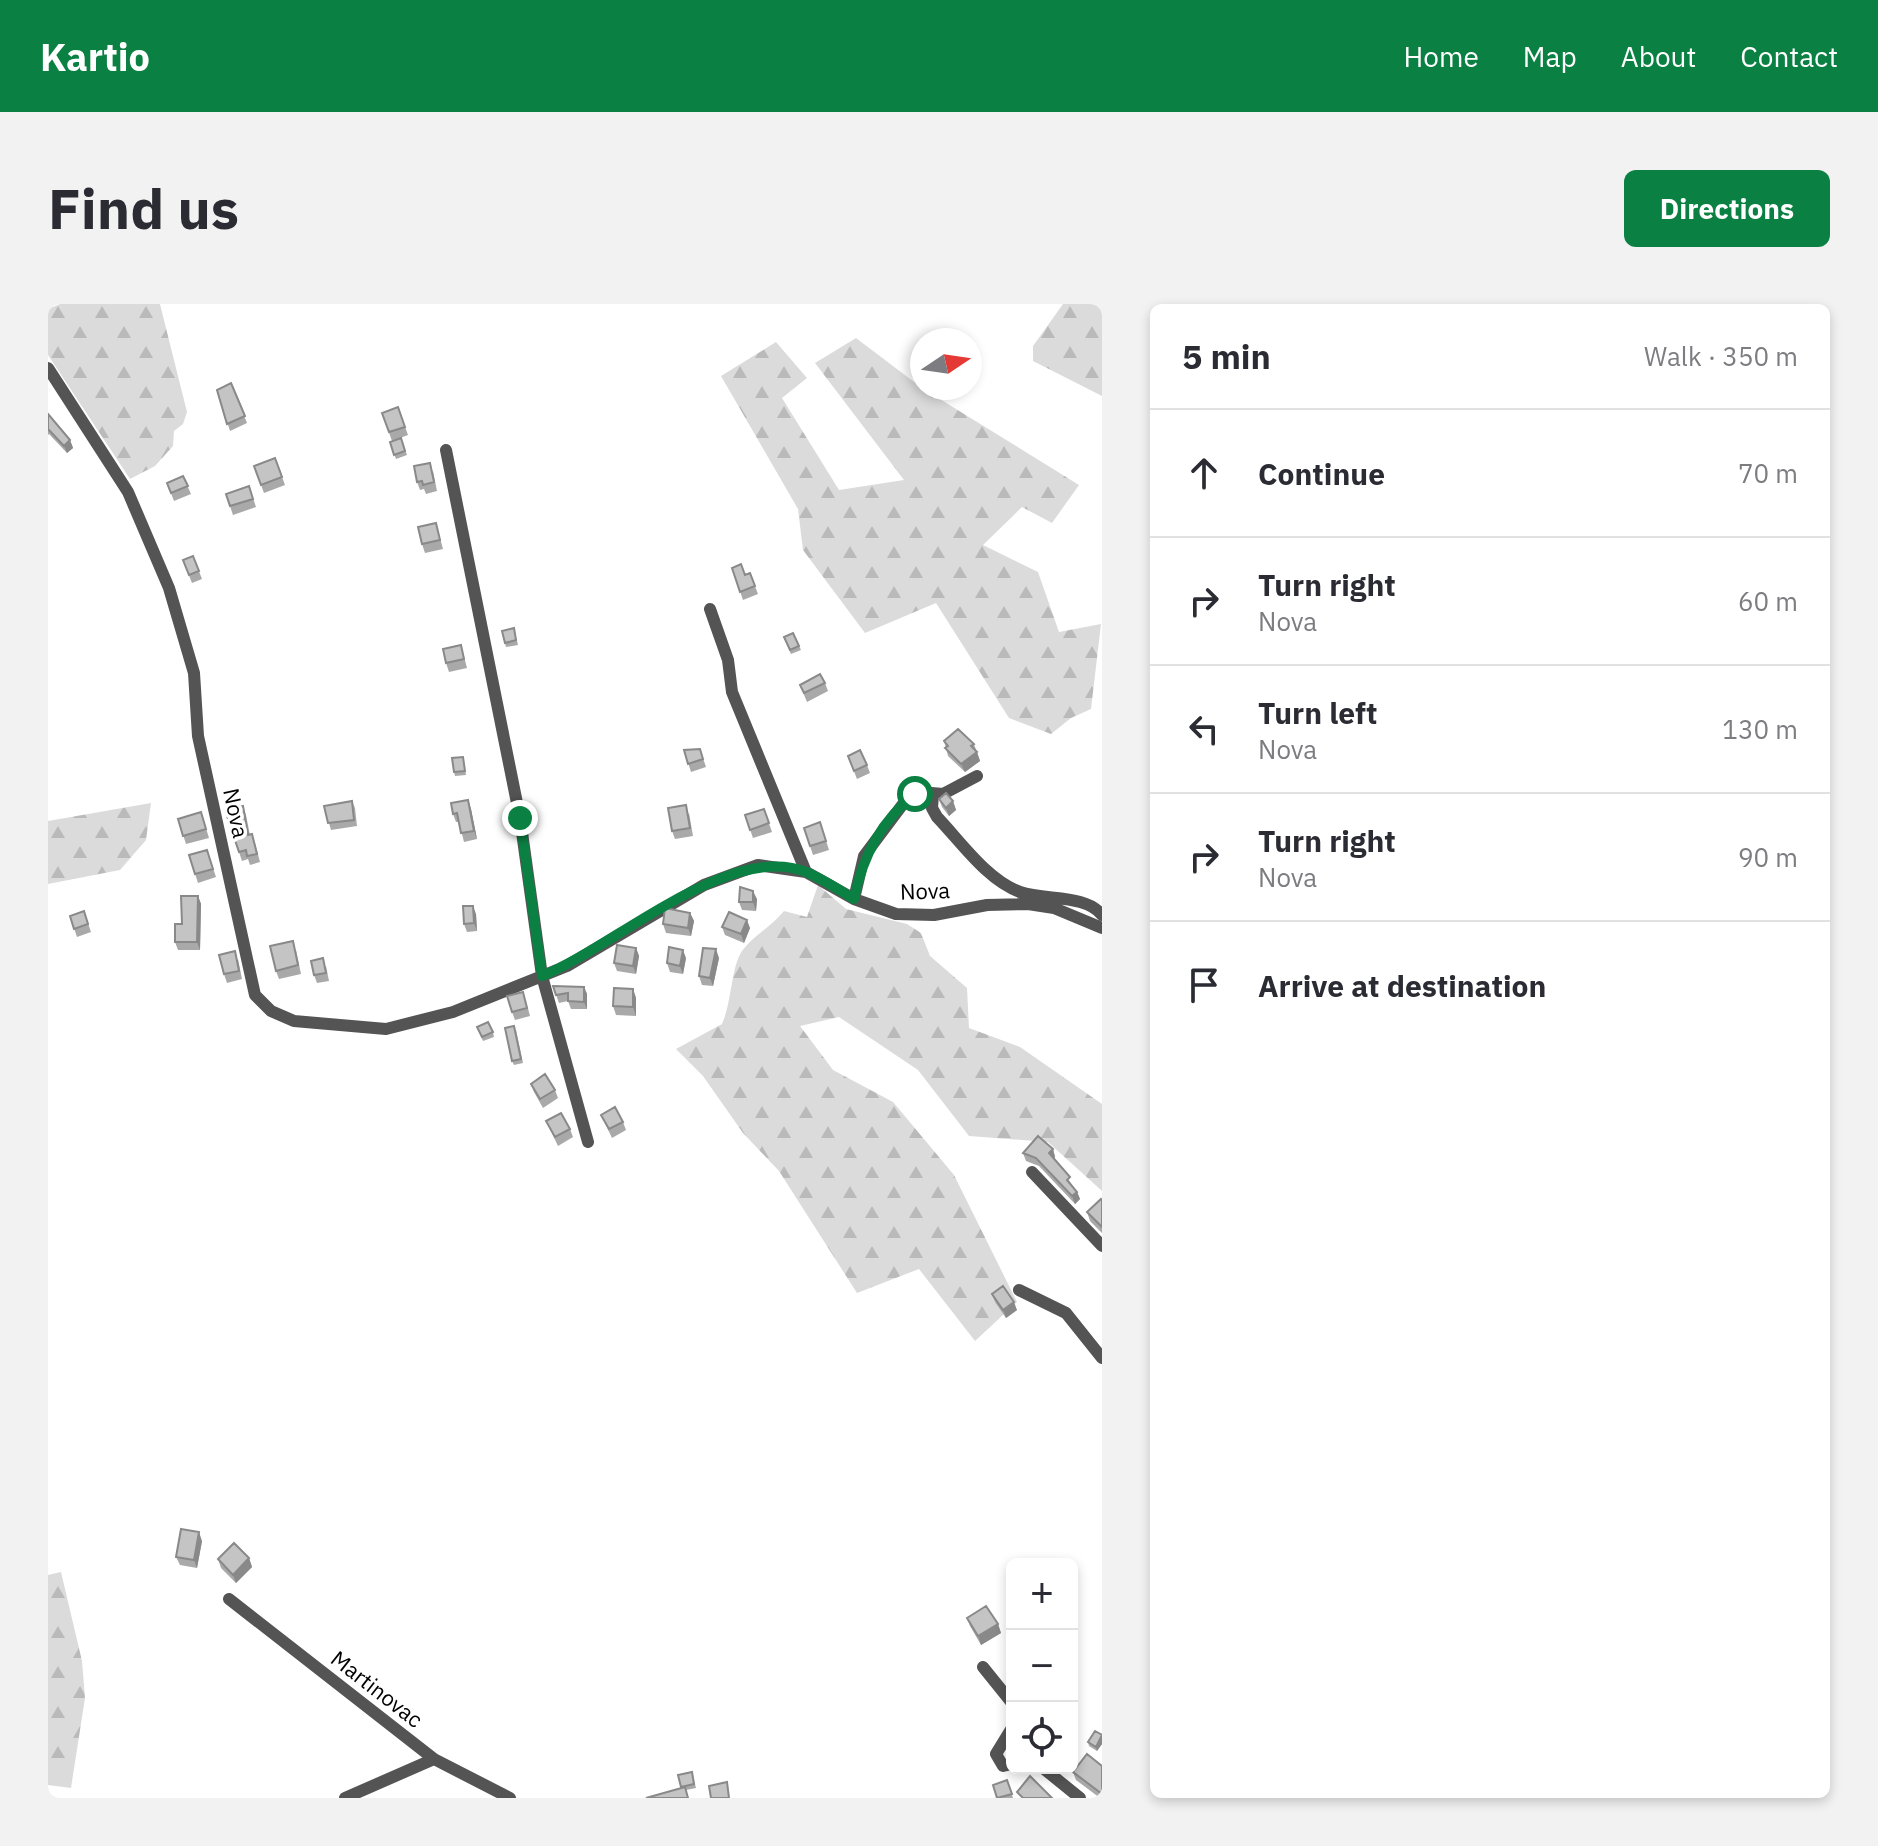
<!DOCTYPE html>
<html lang="en">
<head>
<meta charset="utf-8">
<style>
  body { margin:0; font-family:"IBM Plex Sans",sans-serif; background:#f2f2f3; color:#2b2b33 }
  .controls { position:absolute; right:24px; bottom:24px; display:grid; overflow:hidden; border-radius:12px; box-shadow:0 4px 12px #0003 }
  .controls button { width:72px; height:72px; display:grid; place-items:center; padding:0; border:0; border-bottom:2px solid #e1e1e2; background:#fff; color:#2b2b33; font:40px sans-serif }
  .compass { position:absolute; left:862px; top:24px; width:72px; height:72px; border-radius:50%; background:#fff; box-shadow:0 4px 12px #0003; rotate:77deg }
  .stop { position:absolute; width:24px; height:24px; margin:-18px; border:6px solid #0b8043; border-radius:50%; background:#fff }
  .stop.end { background:#0b8043; border-color:#fff; box-shadow:0 2px 8px #0008 }
  .list { margin:0; padding:0; list-style:none }
  h2 { display:flex; justify-content:space-between; align-items:center; height:104px; margin:0; padding:0 32px; font-size:34px }
  h2 small { font-size:26px; font-weight:400; color:#7c7c81 }
  .list li { display:grid; grid-template-columns:52px 1fr auto; gap:24px; align-items:center; box-sizing:border-box; height:128px; padding:0 32px; border-top:2px solid #e1e1e2 }
  .list b { display:block; font-size:30px; white-space:nowrap }
  .list p { margin:0; font-size:26px; white-space:nowrap; color:#7c7c81 }
  .list em { font-size:26px; font-style:normal; color:#7c7c81 }
  .icon { flex:none; width:44px; height:44px; fill:none; stroke:currentColor; stroke-width:2; stroke-linecap:round; stroke-linejoin:round }
  .map { position:relative; flex:none; width:1054px; height:1494px; overflow:hidden; border-radius:12px }
  header { display:flex; align-items:center; gap:48px; box-sizing:border-box; height:112px; padding:0 40px; background:#0b8043; color:#fff }
  header strong { font-size:38px }
  nav { display:flex; gap:44px; margin-inline-start:auto; font-size:28px }
  .intro { display:flex; align-items:center; justify-content:space-between; box-sizing:border-box; height:192px; padding:0 48px }
  h1 { margin:0; font-size:56px }
  .button { padding:20px 36px; border-radius:12px; background:#0b8043; color:#fff; font-size:28px; font-weight:700 }
  main { display:flex; gap:48px; padding:0 48px }
  aside { flex:1; background:#fff; border-radius:12px; box-shadow:0 4px 12px #0003 }
  .map>svg:first-child { display:block }
  .forest { fill:url(#forest-firs) }
  .lines { fill:none; stroke-linecap:round; stroke-linejoin:round }
  .minor { stroke:#545454; stroke-width:12 }
  .wall { fill:#a9a9a9 }
  .shaded-wall { fill:#898989 }
  .building { fill:#c4c4c4; stroke:#898989; stroke-width:2 }
  .route { stroke:#0b8043; stroke-width:10 }
  .labels { text-anchor:middle; stroke-width:7; stroke-linejoin:round; paint-order:stroke }
  .street-label { font-size:22px; fill:#000; stroke:#fff }
</style>
</head>
<body>
<header>
<strong>Kartio</strong>
<nav><a>Home</a><a>Map</a><a>About</a><a>Contact</a></nav>
</header>
<div class="intro"><h1>Find us</h1><a class="button">Directions</a></div>
<main>
<div class="map">
<svg width="1054" height="1494" viewBox="0 0 1054 1494">
  <defs>
    <pattern id="forest-firs" width="22" height="20" patternUnits="userSpaceOnUse" patternTransform="scale(2)"><rect width="22" height="20" fill="#dbdbdb"/><path d="M5 1l3.5 6h-7zM16 11l3.5 6h-7z" fill="#bababa"/></pattern>
  </defs>
  <rect width="100%" height="100%" fill="#fff"/>
  <path class="forest" d="M12,0H112L139,108L135,120L126,127L125,142L107,162L82,175L0,51V5Z
    M1015,0H1054V92L985,57V42Z
    M808,34L874,84L1031,181L1004,219L974,203L935,241L990,268L1011,328L1053,320L1043,405L1023,414L1003,430L961,414L888,299L817,329L755,246L750,205L673,72L728,38L759,74L734,94L791,186L856,176L767,59Z
    M103,499L98,536L72,566L0,580V517Z
    M770,581L798,605L859,620L873,629L882,652L919,684L921,724L972,743L1054,800V887L1000,838L921,832L870,766L791,713L752,722L785,766L845,798L906,871L969,998L927,1037L871,965L809,989L731,867L695,829L655,772L628,745L674,720C684,698 683,663 694,647C705,632 724,622 736,607L759,613Z
    M13,1268L34,1357L37,1394L23,1484L0,1481V1271Z"/>
  <g class="lines">
    <path class="minor" d="M0,64L80,188L121,284L146,369L150,432L207,691L223,707L246,717L338,725L405,708L519,662L656,581L710,561L758,568L806,595L848,610L886,611L939,601L980,600L1006,604L1054,624
      M398,146L472,514L494,672L540,838
      M662,305L680,356L684,388L758,568
      M885,490L884,504L889,513C913,538 939,576 972,588C998,597 1037,590 1054,611
      M806,595L816,552L855,500L872,488L895,490L929,472
      M984,868L1054,942
      M971,986L1018,1009L1054,1054
      M181,1295L386,1455L462,1494
      M935,1363L964,1399
      M964,1424L948,1450L955,1462L964,1460
      M995,1464L1032,1494
      M297,1494L386,1455"/>
  </g>
  <path class="wall" d="M183,79L199,119L182,127L169,86Z
    M350,103L360,131L344,137L334,109Z
    M0,110L22,136L25,144L19,149L1,130L0,131Z
    M353,134L359,151L348,155L342,138Z
    M227,154L237,181L216,189L206,162Z
    M385,167L389,187L378,190L376,185L372,186L369,178Z
    M135,172L143,190L126,197L119,179Z
    M201,182L208,203L185,211L178,190Z
    M388,219L395,245L377,249L374,240Z
    M145,252L154,275L144,279L135,256Z
    M684,264L697,271L702,269L710,290L695,296Z
    M466,324L470,341L458,343L457,339Z
    M745,329L753,346L743,350L736,333Z
    M413,341L419,364L401,368L398,359Z
    M777,379L780,387L759,398L752,381Z
    M896,437L926,440L932,457L917,468L900,452Z
    M652,445L658,463L643,468L636,446Z
    M800,452L819,461L822,469L809,475Z
    M415,453L418,471L407,472L406,468Z
    M891,495L905,497L908,506L901,512L894,503Z
    M420,496L423,505L429,535L416,538L411,518H408L405,510Z
    M304,497L307,504L309,522L283,526L276,502Z
    M195,502L198,511L202,531L207,539L212,558L202,561L200,555L194,557L177,506Z
    M716,505L724,528L705,534L697,511Z
    M153,508L161,534L138,540L130,515Z
    M641,509L645,532L627,535L624,527Z
    M772,518L781,546L765,551L756,524Z
    M159,546L168,573L150,579L141,551Z
    M150,592L153,600L152,646H130L127,638Z
    M709,595L708,607L694,606L691,598Z
    M36,607L43,628L29,633L22,612Z
    M642,609L646,617L643,632L618,629L615,620Z
    M428,610L429,627L419,628L416,620Z
    M674,623L702,624L696,639L677,631Z
    M588,644L591,652L588,670L569,667L566,659Z
    M248,646L253,670L231,675L228,667Z
    M638,654L635,670L622,668L619,659Z
    M671,654L665,682L654,681L651,672Z
    M190,655L194,675L179,679L176,670Z
    M278,662L281,677L269,679L266,671Z
    M505,682L536,683L539,690V705H523L520,697L511,699Z
    M585,685L588,694V712L568,711L565,702Z
    M478,697L482,712L467,716L464,708Z
    M429,723L445,728L446,733L435,737Z
    M468,726L475,759L466,761L464,757Z
    M483,780L507,786L510,794L495,804L486,788Z
    M553,811L575,818L578,826L564,834Z
    M498,817L522,825L525,833L510,842Z
    M1005,845L1007,853L1006,855L1029,888L1032,895L1027,900L991,862L978,857L975,849Z
    M1054,896V929L1042,917L1039,908Z
    M944,990L969,1006L958,1014L947,998Z
    M154,1237L149,1264L132,1261L128,1253Z
    M201,1254L204,1263L188,1279L173,1264L170,1255Z
    M919,1314L950,1320L953,1329L933,1341L922,1322Z
    M1054,1431V1440L1049,1447L1041,1442L1040,1438Z
    M1054,1462V1494H1052L1028,1476L1025,1468Z
    M644,1468L648,1484L638,1486L633,1484L630,1471Z
    M959,1476L965,1494H949Z"/>
  <path class="shaded-wall" d="M22,136L25,144L19,149L16,142Z
    M929,448L932,457L917,468L913,460Z
    M420,496L423,505L429,535L426,527Z
    M905,497L908,506L901,512L898,504Z
    M705,587L709,595L708,607L705,598Z
    M150,592L153,600L152,646L149,638Z
    M425,602L428,610L429,627L426,619Z
    M642,609L646,617L643,632L640,624Z
    M699,616L702,624L696,639L693,630Z
    M588,644L591,652L588,670L585,662Z
    M668,645L671,654L665,682L662,674Z
    M635,646L638,654L635,670L632,662Z
    M536,683L539,690V705L536,698Z
    M585,685L588,694V712L585,703Z
    M1005,845L1007,853L1004,857L1001,849Z
    M1029,888L1032,895L1027,900L1024,892Z
    M966,998L969,1006L958,1014L955,1006Z
    M151,1228L154,1237L149,1264L146,1256Z
    M201,1254L204,1263L188,1279L185,1271Z
    M950,1320L953,1329L933,1341L930,1332Z
    M1054,1433V1440L1049,1447L1048,1443Z"/>
  <path class="building" d="M183,79L197,112L179,120L169,86Z
    M350,103L357,123L341,128L334,109Z
    M0,110L22,136L16,142L0,125Z
    M353,134L357,147L346,151L342,138Z
    M227,154L234,173L213,181L206,162Z
    M382,159L386,178L375,181L374,177L369,178L366,162Z
    M135,172L140,182L123,189L119,179Z
    M201,182L205,195L182,202L178,190Z
    M388,219L392,236L374,240L370,223Z
    M145,252L151,267L141,271L135,256Z
    M693,260L697,271L702,269L707,282L692,288L684,264Z
    M466,324L468,336L457,339L454,327Z
    M745,329L751,342L742,346L736,333Z
    M413,341L416,355L398,359L395,345Z
    M772,370L777,379L756,389L752,381Z
    M910,425L926,440L923,442L929,448L913,460L897,444L900,442L896,437Z
    M652,445L655,455L640,460L636,446Z
    M812,446L819,461L806,467L800,452Z
    M415,453L417,467L406,468L404,454Z
    M898,489L905,497L898,504L891,495Z
    M420,496L426,527L413,529L409,509L405,510L403,499Z
    M304,497L306,516L280,519L276,502Z
    M638,501L642,524L624,527L620,504Z
    M195,502L200,531L204,530L209,550L199,552L198,546L191,548L177,506Z
    M716,505L721,519L702,526L697,511Z
    M153,508L158,525L135,532L130,515Z
    M772,518L778,537L762,542L756,524Z
    M159,546L165,565L147,570L141,551Z
    M692,583L705,587V598H691Z
    M133,592H150L149,638H127V620H134Z
    M415,602H425L426,619L416,620Z
    M617,604L642,609L640,624L615,620Z
    M36,607L40,620L26,625L22,612Z
    M681,608L699,616L693,630L674,623Z
    M245,637L250,661L228,667L222,642Z
    M569,641L588,644L585,662L566,659Z
    M621,643L635,646L632,662L619,659Z
    M655,644L668,645L662,674L651,672Z
    M187,647L191,667L176,670L171,651Z
    M275,654L278,669L266,671L263,657Z
    M505,682L536,683V698L520,697V689L508,691Z
    M566,684L585,685V703L565,702Z
    M475,688L479,704L464,708L459,692Z
    M440,718L445,728L434,733L429,723Z
    M466,722L473,755L464,757L457,724Z
    M497,770L507,786L492,795L483,780Z
    M567,803L575,818L561,825L553,811Z
    M513,809L522,825L507,833L498,817Z
    M990,832L1005,845L1001,849L1022,873L1019,876L1029,888L1024,892L988,854L975,849Z
    M1053,895L1054,896V923L1039,908Z
    M955,982L966,998L955,1006L944,990Z
    M133,1225L151,1228L146,1256L128,1253Z
    M186,1239L201,1254L185,1271L170,1255Z
    M938,1302L950,1320L930,1332L919,1314Z
    M1047,1427L1054,1431L1048,1443L1040,1438Z
    M1039,1450L1054,1462V1490L1025,1468Z
    M644,1468L646,1480L633,1483L630,1471Z
    M982,1472L1004,1494H975L969,1488Z
    M959,1476L964,1490L949,1494L945,1481Z
    M679,1478L681,1494H663L661,1482Z
    M637,1483L640,1494H598Z"/>
  <g class="lines">
    <path class="route" d="M472,514L494,672C566,643 682,537 758,568C775,575 791,586 806,595C814,554 833,517 867,490"/>
  </g>
  <g class="labels">
    <g class="street-label">
      <text transform="translate(188 509) rotate(78)" y="8">Nova</text>
      <text transform="translate(877 587) rotate(-2)" y="8">Nova</text>
      <text transform="translate(329 1385) rotate(38)" y="8">Martinovac</text>
    </g>
  </g>
</svg>
<div class="controls">
<button>+</button>
<button>−</button>
<button><svg class="icon" aria-label="locate" viewBox="0 0 24 24"><circle cx="12" cy="12" r="6"/><path d="M12 2v4M12 18v4M2 12h4M18 12h4"/></svg></button>
</div>
<svg class="compass" viewBox="-18 -18 36 36"><path d="M0-13l5 13h-10z" fill="#e53935"/><path d="M0 13l5-13h-10z" fill="#7c7c81"/></svg>
<div class="stop" style="left:867px;top:490px"></div>
<div class="stop end" style="left:472px;top:514px"></div>
</div>
<aside>
<h2>5 min<small>Walk · 350 m</small></h2>
<ul class="list">
<li><svg class="icon" aria-label="ahead" viewBox="0 0 24 24"><path d="M12 20V5M6 11l6-6 6 6"/></svg><div><b>Continue</b></div><em>70 m</em></li>
<li><svg class="icon" aria-label="right" viewBox="0 0 24 24"><path d="M7 20v-9h11M14 6l5 5-5 5"/></svg><div><b>Turn right</b><p>Nova</p></div><em>60 m</em></li>
<li><svg class="icon" aria-label="left" viewBox="0 0 24 24"><path d="M17 20v-9H6M10 6l-5 5 5 5"/></svg><div><b>Turn left</b><p>Nova</p></div><em>130 m</em></li>
<li><svg class="icon" aria-label="right" viewBox="0 0 24 24"><path d="M7 20v-9h11M14 6l5 5-5 5"/></svg><div><b>Turn right</b><p>Nova</p></div><em>90 m</em></li>
<li><svg class="icon" aria-label="arrive" viewBox="0 0 24 24"><path d="M6 21V4h12l-3 4 3 4H6"/></svg><div><b>Arrive at destination</b></div></li>
</ul>
</aside>
</main>
</body>
</html>
